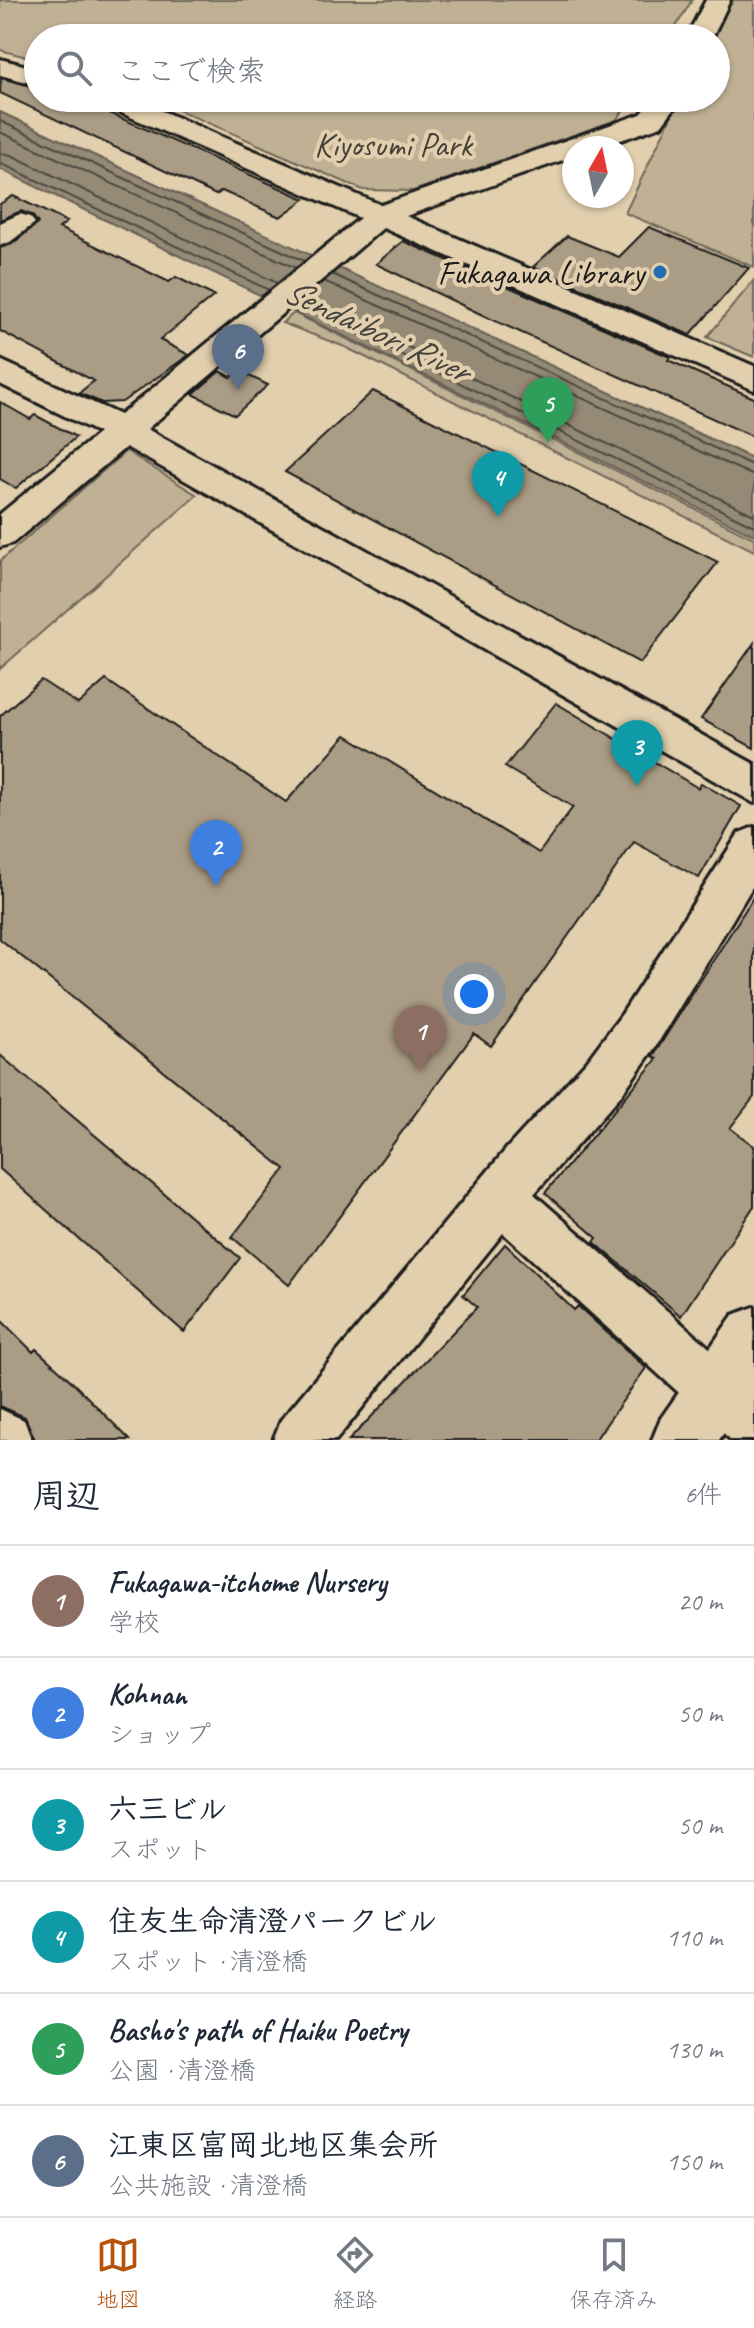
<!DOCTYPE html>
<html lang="ja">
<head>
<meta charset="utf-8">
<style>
  body { margin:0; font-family:Caveat,"Klee One",sans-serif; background:#f6f6f7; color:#1f2937 }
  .compass { position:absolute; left:562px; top:136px; width:72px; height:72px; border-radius:50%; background:#fff; box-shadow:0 2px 6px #0004; rotate:9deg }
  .you { position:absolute; left:474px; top:994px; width:28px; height:28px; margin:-20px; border:6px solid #fff; border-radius:50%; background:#1a73e8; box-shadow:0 0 0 12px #1a73e833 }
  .badge { display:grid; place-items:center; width:52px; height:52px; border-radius:50%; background:#b45309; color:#fff; font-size:26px; font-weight:700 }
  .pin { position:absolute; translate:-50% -66px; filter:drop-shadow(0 2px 4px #0008) }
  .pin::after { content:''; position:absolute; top:42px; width:28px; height:24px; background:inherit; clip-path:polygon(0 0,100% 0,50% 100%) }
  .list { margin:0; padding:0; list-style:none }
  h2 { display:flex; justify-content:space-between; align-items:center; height:104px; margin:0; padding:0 32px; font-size:34px }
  h2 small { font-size:26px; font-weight:400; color:#747a83 }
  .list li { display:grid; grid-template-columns:52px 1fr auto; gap:24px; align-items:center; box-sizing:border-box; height:112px; padding:0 32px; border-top:2px solid #e0e1e3 }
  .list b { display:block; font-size:30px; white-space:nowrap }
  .list p { margin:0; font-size:26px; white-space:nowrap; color:#747a83 }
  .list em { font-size:26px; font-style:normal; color:#747a83 }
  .icon { flex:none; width:44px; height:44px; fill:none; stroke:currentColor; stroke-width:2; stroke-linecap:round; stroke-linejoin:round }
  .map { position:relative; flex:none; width:754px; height:1440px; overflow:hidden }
  .search { position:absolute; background:#fff; box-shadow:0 2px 6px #0004; left:24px; right:24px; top:24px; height:88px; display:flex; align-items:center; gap:20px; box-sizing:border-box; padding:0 28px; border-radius:44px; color:#747a83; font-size:30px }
  .sheet { height:776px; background:#fff }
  nav { display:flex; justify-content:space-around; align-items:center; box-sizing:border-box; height:112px; border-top:2px solid #e0e1e3; background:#fff; font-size:22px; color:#747a83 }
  nav a { display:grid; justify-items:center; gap:4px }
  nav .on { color:#b45309 }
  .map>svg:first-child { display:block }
  .green { fill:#c0b195; stroke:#6e6658; stroke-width:2 }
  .water { fill:#958a76; stroke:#655e52; stroke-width:2 }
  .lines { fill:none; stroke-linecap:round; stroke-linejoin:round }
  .shore { stroke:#4c4840; stroke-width:2 }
  .building { fill:#ab9d85; stroke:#1c1c1c; stroke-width:2 }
  .minor-casing { stroke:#1c1c1c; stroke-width:6 }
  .major-casing { stroke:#1c1c1c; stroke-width:6 }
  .minor { fill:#e1cfad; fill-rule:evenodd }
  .major { fill:#e1cfad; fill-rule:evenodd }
  .poi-dot { fill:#1f6fb2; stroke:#e1cfad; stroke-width:3 }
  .labels { text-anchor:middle; stroke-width:8; stroke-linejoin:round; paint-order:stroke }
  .far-park-label { font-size:34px; fill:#45413a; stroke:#e1cfad }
  .far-poi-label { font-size:34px; fill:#1c1c1c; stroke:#e1cfad; text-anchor:end }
  .far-water-label { font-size:36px; font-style:italic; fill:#46423c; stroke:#e1cfad }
</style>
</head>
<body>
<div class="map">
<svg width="754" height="1440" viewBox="0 0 754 1440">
  <rect width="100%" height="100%" fill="#e1cfad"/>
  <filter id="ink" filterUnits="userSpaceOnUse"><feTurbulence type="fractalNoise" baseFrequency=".0125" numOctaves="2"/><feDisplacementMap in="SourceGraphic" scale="16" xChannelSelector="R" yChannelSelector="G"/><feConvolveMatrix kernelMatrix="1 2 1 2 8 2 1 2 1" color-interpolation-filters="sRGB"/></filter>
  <g filter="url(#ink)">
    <path class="green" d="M0,0H692L669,38H38V60L0,50Z
      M733,0H754V267L625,213L680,98H716V38H712Z
      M151,98H634L616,120L413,191L363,190Z
      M754,280V357L707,337Z
      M294,313L754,538V551L345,347L282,323Z
      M126,451L197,495L0,669V561Z"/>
    <path class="water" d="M0,112L754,459V535L0,169Z"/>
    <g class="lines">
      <path class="shore" d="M0,121L304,261
        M0,132L296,268
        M0,153L11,155L277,283
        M0,163L269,290
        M332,274L754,466
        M324,281L754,476
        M305,297L754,515
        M297,304L754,526"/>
    </g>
    <path class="building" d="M1,78L38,88V98H75L305,199L280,217L222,191L216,195L0,93Z
      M13,196L67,222L59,228L169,282L176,277L214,296L160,340L189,355L122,402L102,403L79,393L94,381L0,331V248L12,244L38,223L32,215L21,211L0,220V204Z
      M649,227L749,268L690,335L533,267L567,236L619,257Z
      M403,241L670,357L668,360L754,398V437L491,319L376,264Z
      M220,371L231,377L239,371L268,385L235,415L193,394Z
      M373,391L718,562L640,663L285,472Z
      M0,402L30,419L35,415L76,437L16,488L0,479Z
      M754,643V748L701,719Z
      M41,680L78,704L106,680L286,802L346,735L539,853L573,807L505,767L556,703L698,788L701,783L741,806L699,878L634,842L491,1046L474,1034L289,1285L232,1237L285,1169L0,939V716Z
      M754,896V1097L730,1128L754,1146V1206L681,1316L594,1242L597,1238L545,1193L657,1059L653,1056Z
      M0,1055L240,1258L184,1332L0,1169Z
      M505,1244L574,1310L578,1306L646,1368L595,1440H349L477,1307L463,1295Z
      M0,1319L33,1352L36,1349L68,1378L130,1440H35L25,1417L0,1406Z"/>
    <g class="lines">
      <defs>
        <path id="minor" d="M706,0H730L712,38H686Z
          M0,59L38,69V85L0,75Z
          M97,98H132L381,205L641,114L655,98H682L661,126L598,148H574V156L406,216L754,366V390L383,228L147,429L754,764V803L126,447L13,543L0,547V514L99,433L0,384V360L120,415L360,218L101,104Z
          M20,214L30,217L35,223L10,242L0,245V223Z
          M754,827V884L656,1046L621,1095L534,1194L754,1387V1440H731L503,1233L336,1440H273L281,1420L508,1147L587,1061L622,1014L739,833Z
          M0,1409L24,1420L32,1440H0Z"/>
        <path id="major" d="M754,1307V1388L719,1440H652L661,1418L733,1315Z"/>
      </defs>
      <use href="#minor" class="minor-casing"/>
      <use href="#major" class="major-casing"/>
      <use href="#minor" class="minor"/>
      <use href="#major" class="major"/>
    </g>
  </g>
  <circle class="poi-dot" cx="660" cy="272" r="8"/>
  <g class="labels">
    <g class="far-park-label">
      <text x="393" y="156">Kiyosumi Park</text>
    </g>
    <g class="far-poi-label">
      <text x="644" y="284">Fukagawa Library</text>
    </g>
    <g class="far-water-label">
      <text transform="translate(377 329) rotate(25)" y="13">Sendaibori River</text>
    </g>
  </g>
</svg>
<svg class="compass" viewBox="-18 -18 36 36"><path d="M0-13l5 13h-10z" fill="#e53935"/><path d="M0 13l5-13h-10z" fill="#747a83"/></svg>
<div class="you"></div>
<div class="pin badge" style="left:420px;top:1071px;background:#8d6e63">1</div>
<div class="pin badge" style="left:216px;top:886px;background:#3f7fe0">2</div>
<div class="pin badge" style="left:637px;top:786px;background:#0f9aa8">3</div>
<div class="pin badge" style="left:498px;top:517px;background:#0f9aa8">4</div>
<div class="pin badge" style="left:548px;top:443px;background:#2e9e5b">5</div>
<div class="pin badge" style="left:238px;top:390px;background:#5c6f8a">6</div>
<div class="search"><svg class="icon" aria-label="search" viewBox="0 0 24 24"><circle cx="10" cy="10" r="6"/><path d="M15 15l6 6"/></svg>ここで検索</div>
</div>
<section class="sheet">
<h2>周辺<small>6件</small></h2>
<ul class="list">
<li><span class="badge" style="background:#8d6e63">1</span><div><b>Fukagawa-itchome Nursery</b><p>学校</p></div><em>20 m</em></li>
<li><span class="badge" style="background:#3f7fe0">2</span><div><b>Kohnan</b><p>ショップ</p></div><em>50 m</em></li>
<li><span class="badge" style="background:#0f9aa8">3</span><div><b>六三ビル</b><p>スポット</p></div><em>50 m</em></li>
<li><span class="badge" style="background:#0f9aa8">4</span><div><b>住友生命清澄パークビル</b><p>スポット · 清澄橋</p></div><em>110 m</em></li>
<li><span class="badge" style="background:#2e9e5b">5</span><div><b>Basho's path of Haiku Poetry</b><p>公園 · 清澄橋</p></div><em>130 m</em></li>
<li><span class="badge" style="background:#5c6f8a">6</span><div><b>江東区富岡北地区集会所</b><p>公共施設 · 清澄橋</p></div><em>150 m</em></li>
</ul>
</section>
<nav>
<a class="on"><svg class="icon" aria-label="map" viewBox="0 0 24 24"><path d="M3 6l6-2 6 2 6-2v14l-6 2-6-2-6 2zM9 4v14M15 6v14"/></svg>地図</a>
<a><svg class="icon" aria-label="directions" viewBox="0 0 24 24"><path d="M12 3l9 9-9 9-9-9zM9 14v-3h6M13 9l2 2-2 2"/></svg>経路</a>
<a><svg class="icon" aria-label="saved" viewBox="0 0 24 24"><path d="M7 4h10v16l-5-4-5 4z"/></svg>保存済み</a>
</nav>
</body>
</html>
